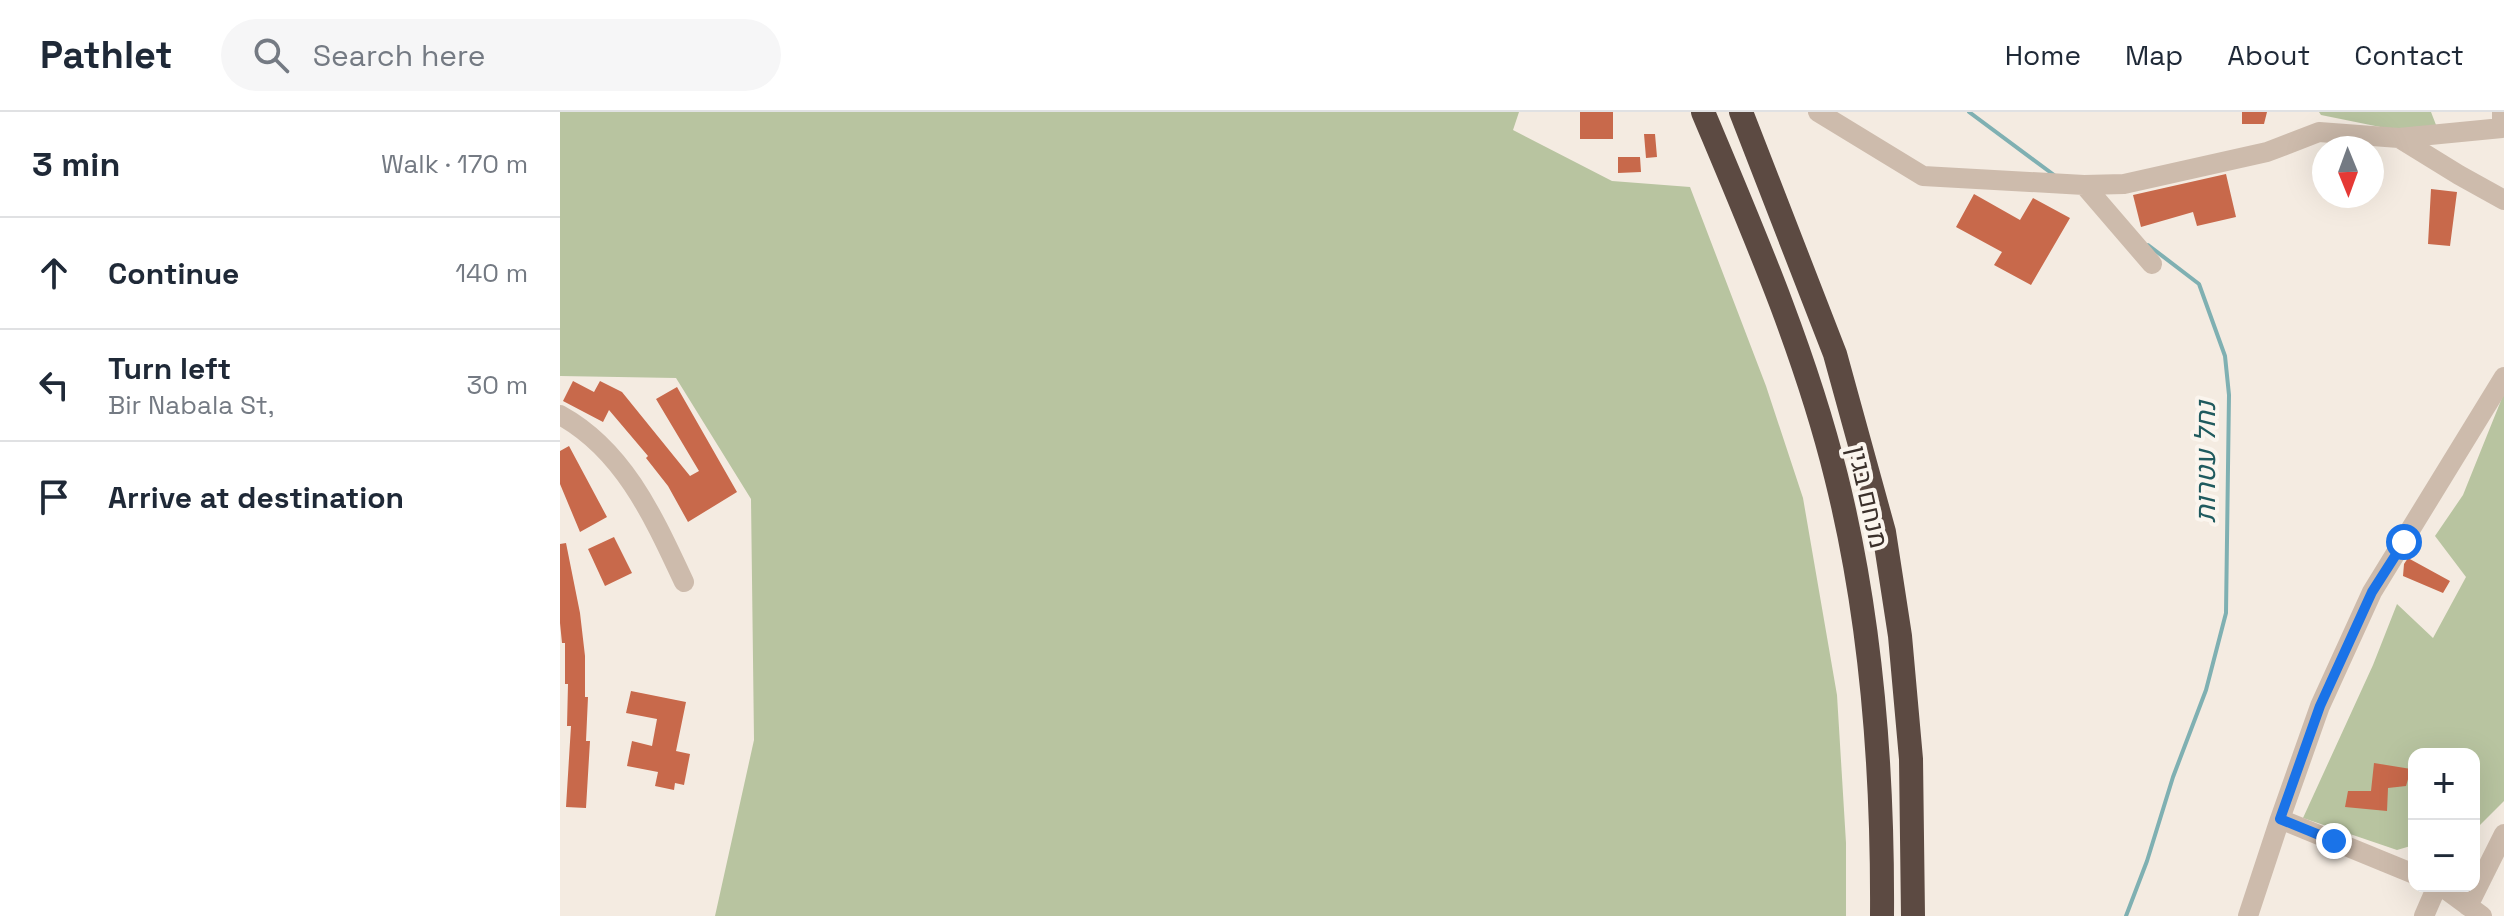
<!DOCTYPE html>
<html lang="en">
<head>
<meta charset="utf-8">
<style>
  body { margin:0; font-family:"Space Grotesk",Heebo,sans-serif; background:#f6f6f7; color:#1f2937 }
  .controls { position:absolute; right:24px; bottom:24px; display:grid; overflow:hidden; border-radius:16px; box-shadow:0 8px 32px #0002 }
  .controls button { width:72px; height:72px; display:grid; place-items:center; padding:0; border:0; border-bottom:2px solid #e0e1e3; background:#fff; color:#1f2937; font:40px sans-serif }
  .compass { position:absolute; left:1752px; top:24px; width:72px; height:72px; border-radius:50%; background:#fff; box-shadow:0 8px 32px #0002; rotate:179deg }
  .stop { position:absolute; width:24px; height:24px; margin:-18px; border:6px solid #1a73e8; border-radius:50%; background:#fff }
  .stop.end { background:#1a73e8; border-color:#fff; box-shadow:0 2px 8px #0008 }
  .list { margin:0; padding:0; list-style:none }
  h2 { display:flex; justify-content:space-between; align-items:center; height:104px; margin:0; padding:0 32px; font-size:34px }
  h2 small { font-size:26px; font-weight:400; color:#747a83 }
  .list li { display:grid; grid-template-columns:52px 1fr auto; gap:24px; align-items:center; box-sizing:border-box; height:112px; padding:0 32px; border-top:2px solid #e0e1e3 }
  .list b { display:block; font-size:30px; white-space:nowrap }
  .list p { margin:0; font-size:26px; white-space:nowrap; color:#747a83 }
  .list em { font-size:26px; font-style:normal; color:#747a83 }
  .icon { flex:none; width:44px; height:44px; fill:none; stroke:currentColor; stroke-width:2; stroke-linecap:round; stroke-linejoin:round }
  .map { position:relative; flex:none; width:1944px; height:804px; overflow:hidden }
  header { display:flex; align-items:center; gap:48px; box-sizing:border-box; height:112px; padding:0 40px; background:#fff; border-bottom:2px solid #e0e1e3 }
  header strong { font-size:38px }
  nav { display:flex; gap:44px; margin-inline-start:auto; font-size:28px }
  .search { width:560px; height:72px; background:#f6f6f7; display:flex; align-items:center; gap:20px; box-sizing:border-box; padding:0 28px; border-radius:44px; color:#747a83; font-size:30px }
  main { display:flex }
  aside { flex:1; background:#fff }
  .map>svg:first-child { display:block }
  .green { fill:#b8c4a0 }
  .lines { fill:none; stroke-linecap:round; stroke-linejoin:round }
  .stream { stroke:#7fb0b2; stroke-width:4 }
  .building { fill:#c8694b }
  .minor { stroke:#cdbbac; stroke-width:20 }
  .highway { stroke:#5c4a42; stroke-width:24 }
  .route { stroke:#1a73e8; stroke-width:10 }
  .labels { text-anchor:middle; stroke-width:8; stroke-linejoin:round; paint-order:stroke }
  .street-label { font-size:26px; fill:#3b302b; stroke:#fbf5ee }
  .water-label { font-size:28px; font-style:italic; fill:#1f5a5e; stroke:#fbf5ee }
</style>
</head>
<body>
<header>
<strong>Pathlet</strong>
<div class="search"><svg class="icon" aria-label="search" viewBox="0 0 24 24"><circle cx="10" cy="10" r="6"/><path d="M15 15l6 6"/></svg>Search here</div>
<nav><a>Home</a><a>Map</a><a>About</a><a>Contact</a></nav>
</header>
<main>
<aside>
<h2>3 min<small>Walk · 170 m</small></h2>
<ul class="list">
<li><svg class="icon" aria-label="ahead" viewBox="0 0 24 24"><path d="M12 20V5M6 11l6-6 6 6"/></svg><div><b>Continue</b></div><em>140 m</em></li>
<li><svg class="icon" aria-label="left" viewBox="0 0 24 24"><path d="M17 20v-9H6M10 6l-5 5 5 5"/></svg><div><b>Turn left</b><p>Bir Nabala St,</p></div><em>30 m</em></li>
<li><svg class="icon" aria-label="arrive" viewBox="0 0 24 24"><path d="M6 21V4h12l-3 4 3 4H6"/></svg><div><b>Arrive at destination</b></div></li>
</ul>
</aside>
<div class="map">
<svg width="1944" height="804" viewBox="0 0 1944 804">
  <rect width="100%" height="100%" fill="#f4ebe1"/>
  <path class="green" d="M0,0H959L953,18L1052,69L1130,75L1206,274L1243,386L1277,583L1286,731V804H155L194,628L191,387L116,266L0,264Z
    M1759,0H1871L1878,18L1840,19L1761,3Z
    M1944,281V689L1919,714L1914,716V642H1854V733L1837,738L1743,706L1813,553L1837,492L1873,526L1906,465L1875,424L1903,383Z"/>
  <g class="lines">
    <path class="stream" d="M1409,0L1494,63
      M1566,804L1587,749L1613,665L1646,578L1666,501L1669,283L1665,244L1639,172L1588,133"/>
  </g>
  <path class="building" d="M1020,0H1053V27H1020Z
    M1682,0H1707L1704,12H1682Z
    M1084,22H1095L1097,45L1086,46Z
    M1058,45H1080L1081,60L1058,61Z
    M1666,62L1676,105L1637,114L1633,100L1581,115L1573,83Z
    M1871,77L1897,80L1890,134L1868,132Z
    M1414,82L1460,108L1473,86L1510,106L1471,173L1434,153L1442,140L1396,115Z
    M13,269L34,280L40,269L62,280L130,364L139,359L96,287L117,275L177,380L128,410L108,374L86,346L88,344L49,298L43,310L3,289Z
    M9,334L47,405L20,420L0,372V339Z
    M54,425L72,461L45,474L28,437Z
    M6,431L20,501L25,544V585H28L26,629H30L26,696L6,695L11,614H7L8,572H5V531H2L0,511V432Z
    M1848,446L1890,469L1883,481L1843,464L1844,452Z
    M71,579L126,590L116,639L130,642L124,673L115,671L114,678L95,674L98,660L67,654L72,629L92,634L97,607L66,601Z
    M1814,651L1851,657L1846,674L1828,676L1827,699L1785,695L1788,679H1811Z"/>
  <g class="lines">
    <path class="minor" d="M1258,0L1363,64L1524,73L1564,72L1707,40L1759,20L1839,26L1899,63L1944,88
      M1839,26L1942,16V0
      M1524,73L1592,152
      M0,303C64,338 94,406 124,470
      M1720,707L1760,594L1812,480L1944,265
      M1881,774L1922,804
      M1908,794L1944,722
      M1688,804L1720,707L1854,762
      M1864,804L1877,774"/>
    <path class="highway" d="M1143,0C1193,119 1245,239 1276,364C1312,508 1323,656 1322,804
      M1181,0L1275,242L1324,420L1340,524L1351,647L1353,804"/>
  </g>
  <g class="lines">
    <path class="route" d="M1774,729L1720,707L1760,594L1812,480L1844,430"/>
  </g>
  <g class="labels">
    <g class="street-label">
      <text transform="translate(1308 385) rotate(77)" y="9">מנחם בגין</text>
    </g>
    <g class="water-label">
      <text transform="translate(1645 350) rotate(-90)" y="10">נחל עטרות</text>
    </g>
  </g>
</svg>
<div class="controls">
<button>+</button>
<button>−</button>
</div>
<svg class="compass" viewBox="-18 -18 36 36"><path d="M0-13l5 13h-10z" fill="#e53935"/><path d="M0 13l5-13h-10z" fill="#747a83"/></svg>
<div class="stop" style="left:1844px;top:430px"></div>
<div class="stop end" style="left:1774px;top:729px"></div>
</div>
</main>
</body>
</html>
